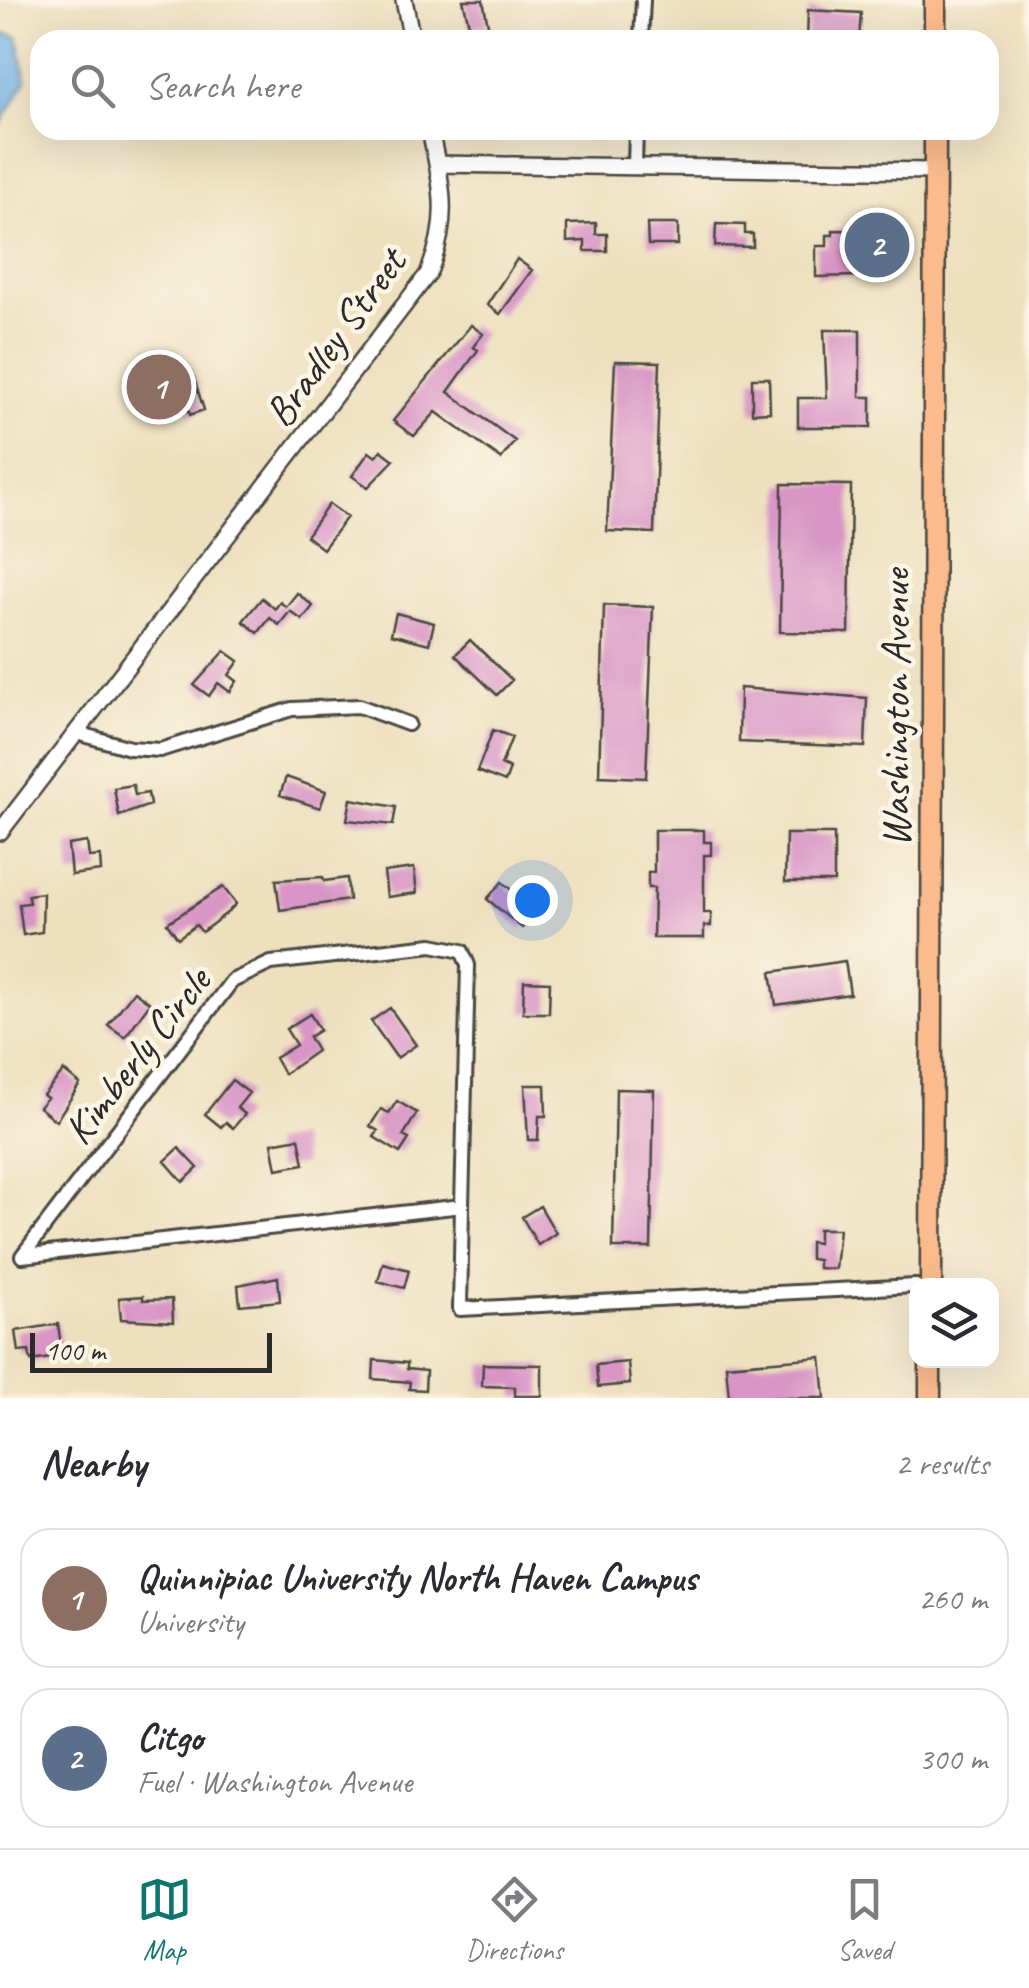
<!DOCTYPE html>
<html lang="en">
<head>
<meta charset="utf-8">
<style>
  body { margin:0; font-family:Caveat,sans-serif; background:#f2f2f3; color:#2b2b33 }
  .controls { position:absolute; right:30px; bottom:30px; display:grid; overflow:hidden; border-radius:20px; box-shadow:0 10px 40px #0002 }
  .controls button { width:90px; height:90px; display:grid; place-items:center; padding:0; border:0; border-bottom:2px solid #e1e1e2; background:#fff; color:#2b2b33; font:50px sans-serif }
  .scale { position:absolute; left:30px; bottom:25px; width:242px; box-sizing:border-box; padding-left:10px; border:5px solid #2b2b2b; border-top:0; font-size:28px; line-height:35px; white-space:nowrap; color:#2b2b2b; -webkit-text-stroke:8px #fcf5e5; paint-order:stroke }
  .you { position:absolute; left:532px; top:900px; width:35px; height:35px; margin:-25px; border:8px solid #fff; border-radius:50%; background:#1a73e8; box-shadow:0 0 0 15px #1a73e833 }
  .badge { display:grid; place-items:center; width:65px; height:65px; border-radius:50%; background:#0f766e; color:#fff; font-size:32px; font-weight:700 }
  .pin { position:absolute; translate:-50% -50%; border:5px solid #fff; box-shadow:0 2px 10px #0006 }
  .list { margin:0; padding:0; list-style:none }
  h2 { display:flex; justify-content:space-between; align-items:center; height:130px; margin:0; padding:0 40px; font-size:42px }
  h2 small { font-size:32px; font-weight:400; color:#7c7c81 }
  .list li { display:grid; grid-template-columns:65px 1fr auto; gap:30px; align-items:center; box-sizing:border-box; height:140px; margin:0 20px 20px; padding:0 20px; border:2px solid #e1e1e2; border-radius:30px }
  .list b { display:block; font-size:38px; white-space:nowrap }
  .list p { margin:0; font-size:32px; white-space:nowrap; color:#7c7c81 }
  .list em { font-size:32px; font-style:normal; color:#7c7c81 }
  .icon { flex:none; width:55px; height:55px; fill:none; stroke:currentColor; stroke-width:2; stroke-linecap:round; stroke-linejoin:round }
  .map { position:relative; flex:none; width:1029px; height:1398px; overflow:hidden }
  .search { position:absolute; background:#fff; box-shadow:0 10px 40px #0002; left:30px; right:30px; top:30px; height:110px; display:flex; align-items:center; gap:25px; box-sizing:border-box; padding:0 35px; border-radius:30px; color:#7c7c81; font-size:38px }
  .sheet { height:450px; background:#fff }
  nav { display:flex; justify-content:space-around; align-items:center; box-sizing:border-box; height:140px; border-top:2px solid #e1e1e2; background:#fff; font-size:28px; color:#7c7c81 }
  nav a { display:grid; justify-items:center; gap:5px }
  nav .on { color:#0f766e }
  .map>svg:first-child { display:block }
  .water { fill:#74b5e8; stroke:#50708a; stroke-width:2.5 }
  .building { fill:#d895c6 }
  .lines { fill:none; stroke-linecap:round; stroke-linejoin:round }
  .minor-casing { stroke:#484641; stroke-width:18 }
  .tertiary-casing { stroke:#484641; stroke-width:20 }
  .primary-casing { stroke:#484641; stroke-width:25 }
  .minor { stroke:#fff; stroke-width:12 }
  .tertiary { stroke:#fff; stroke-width:15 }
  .primary { stroke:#fbbb8d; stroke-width:20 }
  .labels { text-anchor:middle; stroke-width:9; stroke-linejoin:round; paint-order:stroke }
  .street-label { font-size:42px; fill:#2b2b2b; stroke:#fcf5e5 }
</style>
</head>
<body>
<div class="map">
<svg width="1029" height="1398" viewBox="0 0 1029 1398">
  <rect width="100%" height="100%" fill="#fcf5e5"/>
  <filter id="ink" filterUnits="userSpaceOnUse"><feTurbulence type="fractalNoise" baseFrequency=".01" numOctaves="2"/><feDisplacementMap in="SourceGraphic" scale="20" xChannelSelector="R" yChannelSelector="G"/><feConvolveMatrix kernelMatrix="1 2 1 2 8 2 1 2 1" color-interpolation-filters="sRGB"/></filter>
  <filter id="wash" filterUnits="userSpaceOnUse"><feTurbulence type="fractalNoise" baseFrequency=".0048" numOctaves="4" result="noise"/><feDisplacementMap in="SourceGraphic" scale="40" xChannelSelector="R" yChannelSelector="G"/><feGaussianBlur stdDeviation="2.25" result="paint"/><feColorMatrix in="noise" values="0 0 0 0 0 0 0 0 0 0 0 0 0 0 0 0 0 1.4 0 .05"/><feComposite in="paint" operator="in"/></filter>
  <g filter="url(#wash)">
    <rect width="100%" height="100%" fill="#eee0bf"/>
    <path class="water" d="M0,33L18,37L26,81L0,125Z"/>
    <g id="blocks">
      <path class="building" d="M463,0H483L488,25L470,29Z
        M808,10L861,13L859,40H807Z
        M596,223V234H607V251H585V241L567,242V224Z
        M647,224H678V245H648Z
        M716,224L745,225V234H753V247L715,246Z
        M833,230L886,231L885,258H856V276L816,277V246H827V235H833Z
        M517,259L532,270L500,314L487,305Z
        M471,325L483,334L473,347L478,350L448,392L515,441L501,459L436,412L414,436L393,421Z
        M824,330H860V397H871V427H798V398H827Z
        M615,361L660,362L654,533L607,531Z
        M192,372L204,410L190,415L178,377Z
        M752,378H769L770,412L752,413Z
        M381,450L394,460L368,487L352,476L369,452L376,457Z
        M782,484L851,485L849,633L780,632Z
        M329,504L347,517L323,549L306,536Z
        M297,593L313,606L302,620L290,611L279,625L270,618L258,633L243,621L262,598L275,609L280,602L286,607Z
        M604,605L653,607L646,778L599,776Z
        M396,613L434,623L429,644L391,634Z
        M470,640L512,680L497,695L455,655Z
        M225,651L239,661L229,675L237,681L230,692L218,683L209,696L194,685Z
        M740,688L867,698L865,747L739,742Z
        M493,730L512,737L501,765L510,769L505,782L477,771Z
        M286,777L326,791L320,808L280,795Z
        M133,785L135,795L148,793L150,805L119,816L114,788Z
        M351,799L396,807L393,825L347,820Z
        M654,830H704V842H711V855H704V913H711V926H704V938H653L654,888H648V872H654Z
        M786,834H834V882H785Z
        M87,842L89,857L100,856L101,871L71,875L68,845Z
        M414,868L417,893L387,897L384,872Z
        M323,877L324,881L347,878L349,900L280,910L276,880Z
        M502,882L515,893L523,884L533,892L525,901L537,911L522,928L487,899Z
        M223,887L236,904L228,912L202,932L196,925L178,938L167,923Z
        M43,893L42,932L23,935L19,904L29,903L28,895Z
        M845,961L850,994L776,1005L771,972Z
        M524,981L550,982L549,1013H523Z
        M134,991L150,1003L125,1037L108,1025Z
        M390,1008L416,1045L397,1058L371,1021Z
        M310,1014L320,1030L309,1037L317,1051L284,1074L275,1058L296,1045L286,1029Z
        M64,1071L80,1084L56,1121L39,1107L47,1098L43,1095Z
        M232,1080L249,1093L237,1108L245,1114L233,1128L226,1122L221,1127L205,1114Z
        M525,1085H545L546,1116H539L538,1140H528Z
        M616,1089L654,1090L651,1248H613Z
        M397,1101L417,1113L403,1136L409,1139L400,1153L374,1137L378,1131L370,1126L381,1109L389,1113Z
        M299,1138L304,1164L277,1169L272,1143Z
        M179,1148L198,1168L183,1182L165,1161Z
        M540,1206L556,1233L538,1245L522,1217Z
        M818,1229H839L835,1269L818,1268V1260L810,1259V1242L818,1243Z
        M383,1263L409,1270L404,1288L378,1281Z
        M278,1277L280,1301L240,1305L238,1285Z
        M143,1296V1300L172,1299L173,1322L121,1319L119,1298Z
        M58,1324L61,1346L56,1347L57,1357L31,1361L29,1351L19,1352L16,1331Z
        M821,1357L825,1398H729L726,1365Z
        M374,1360L407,1363V1369L426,1371L425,1390L409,1389L410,1382L373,1379Z
        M628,1362L630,1384L598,1387L596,1365Z
        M483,1364L542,1365V1396H515V1387L482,1386Z"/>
    </g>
  </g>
  <g filter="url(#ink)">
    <use href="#blocks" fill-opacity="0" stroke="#484641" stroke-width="2.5"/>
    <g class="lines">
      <defs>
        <path id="minor" d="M641,40L643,0
          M635,165L636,130
          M77,733L130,748L160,750L292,709L359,706L408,724
          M432,945L462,951L468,965L462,1206L22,1256L232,981L271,963Z
          M462,1206L460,1309L916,1286"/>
        <path id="tertiary" d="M404,0L412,40
          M437,164L934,171
          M0,832L428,274C451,218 442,187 430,130"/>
        <path id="primary" d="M935,40V0
          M931,1286L935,130
          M930,1398V1360"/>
      </defs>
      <use href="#minor" class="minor-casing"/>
      <use href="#tertiary" class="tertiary-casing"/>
      <use href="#primary" class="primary-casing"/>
      <use href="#minor" class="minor"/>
      <use href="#tertiary" class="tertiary"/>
      <use href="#primary" class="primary"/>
    </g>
  </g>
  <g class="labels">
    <g class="street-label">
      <text transform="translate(334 337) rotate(-54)" y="15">Bradley Street</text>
      <text transform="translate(894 708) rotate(-90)" y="15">Washington Avenue</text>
      <text transform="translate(136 1055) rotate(-52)" y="15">Kimberly Circle</text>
    </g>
  </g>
</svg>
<div class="controls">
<button><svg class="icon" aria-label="layers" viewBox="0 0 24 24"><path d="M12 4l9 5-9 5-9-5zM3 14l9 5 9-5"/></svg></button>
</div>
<div class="scale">100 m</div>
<div class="you"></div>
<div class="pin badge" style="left:159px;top:387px;background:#8d6e63">1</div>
<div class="pin badge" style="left:877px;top:245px;background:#5c6f8a">2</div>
<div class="search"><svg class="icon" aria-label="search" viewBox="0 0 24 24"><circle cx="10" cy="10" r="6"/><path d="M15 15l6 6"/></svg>Search here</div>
</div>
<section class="sheet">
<h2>Nearby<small>2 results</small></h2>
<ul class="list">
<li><span class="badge" style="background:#8d6e63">1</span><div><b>Quinnipiac University North Haven Campus</b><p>University</p></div><em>260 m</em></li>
<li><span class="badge" style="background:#5c6f8a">2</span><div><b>Citgo</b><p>Fuel · Washington Avenue</p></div><em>300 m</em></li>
</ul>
</section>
<nav>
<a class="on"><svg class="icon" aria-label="map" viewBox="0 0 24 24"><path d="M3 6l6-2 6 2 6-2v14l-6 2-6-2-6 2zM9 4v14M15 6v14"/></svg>Map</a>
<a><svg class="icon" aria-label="directions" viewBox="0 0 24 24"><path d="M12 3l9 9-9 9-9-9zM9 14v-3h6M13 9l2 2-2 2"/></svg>Directions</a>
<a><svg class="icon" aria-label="saved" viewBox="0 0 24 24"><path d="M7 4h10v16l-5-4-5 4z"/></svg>Saved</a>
</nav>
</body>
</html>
